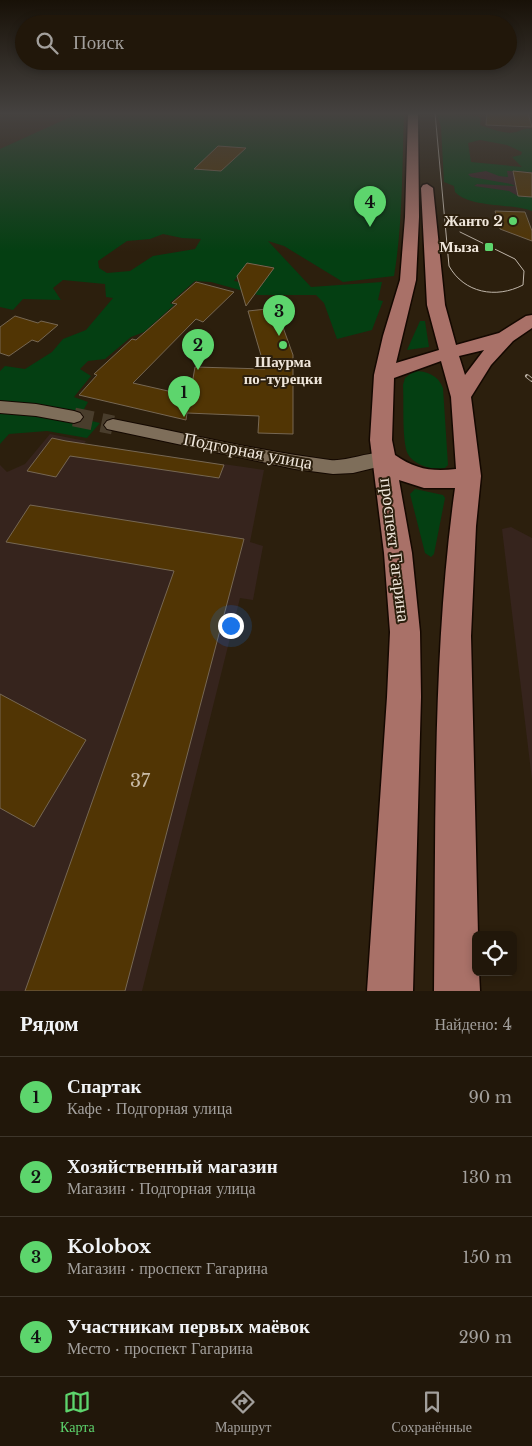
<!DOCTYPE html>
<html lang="ru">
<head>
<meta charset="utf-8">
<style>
  body { margin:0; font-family:"Libre Baskerville",serif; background:#2d2418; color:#f1f3f6 }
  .controls { position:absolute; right:15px; bottom:15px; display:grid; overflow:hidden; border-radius:8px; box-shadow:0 2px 8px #0003 }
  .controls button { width:45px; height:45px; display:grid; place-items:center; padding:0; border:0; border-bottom:1px solid #3e362b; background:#21170a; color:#f1f3f6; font:25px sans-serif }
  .you { position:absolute; left:230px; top:625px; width:18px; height:18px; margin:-12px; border:4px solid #fff; border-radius:50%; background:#1a73e8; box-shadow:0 0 0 8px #1a73e833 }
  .badge { display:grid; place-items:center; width:32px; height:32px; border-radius:50%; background:#5dd56d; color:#111; font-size:16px; font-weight:700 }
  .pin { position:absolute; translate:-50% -41px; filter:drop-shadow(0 1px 2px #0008) }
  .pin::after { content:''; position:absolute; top:26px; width:18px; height:15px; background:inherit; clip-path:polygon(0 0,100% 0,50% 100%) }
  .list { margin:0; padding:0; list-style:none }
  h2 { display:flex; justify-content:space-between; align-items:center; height:65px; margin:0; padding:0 20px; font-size:21px }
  h2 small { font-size:16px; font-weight:400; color:#a29f9c }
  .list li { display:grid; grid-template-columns:32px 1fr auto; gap:15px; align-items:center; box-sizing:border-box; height:80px; padding:0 20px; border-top:1px solid #3e362b }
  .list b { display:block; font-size:19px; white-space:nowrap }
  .list p { margin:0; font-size:16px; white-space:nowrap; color:#a29f9c }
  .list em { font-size:16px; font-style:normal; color:#a29f9c }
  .icon { flex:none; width:28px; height:28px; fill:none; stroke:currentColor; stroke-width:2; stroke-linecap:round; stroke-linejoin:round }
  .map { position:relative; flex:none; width:532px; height:991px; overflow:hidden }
  .search { position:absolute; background:#21170a; box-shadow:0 2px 8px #0003; left:15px; right:15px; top:15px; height:55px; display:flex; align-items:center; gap:12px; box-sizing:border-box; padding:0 18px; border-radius:28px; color:#a29f9c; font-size:19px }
  .sheet { height:385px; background:#21170a }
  nav { display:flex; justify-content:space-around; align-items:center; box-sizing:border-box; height:70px; border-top:1px solid #3e362b; background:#21170a; font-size:14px; color:#a29f9c }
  nav a { display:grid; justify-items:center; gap:2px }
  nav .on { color:#5dd56d }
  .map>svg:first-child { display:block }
  .industrial { fill:#36241d }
  .education { fill:#362325 }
  .green { fill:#043f12; fill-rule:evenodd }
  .building { fill:#513504; stroke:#766753 }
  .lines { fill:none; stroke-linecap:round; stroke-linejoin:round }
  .minor-tunnel { stroke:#493d2c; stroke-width:19; stroke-dasharray:19 9; stroke-linecap:butt }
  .minor-casing { stroke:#140800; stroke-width:2 }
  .major-casing { stroke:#140800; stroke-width:3 }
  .minor { fill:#7e6e5a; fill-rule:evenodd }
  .major { fill:#a97168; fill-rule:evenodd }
  .tram { stroke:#c0b6aa; stroke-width:1 }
  .rail-casing { stroke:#c0b6aa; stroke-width:4 }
  .rail { stroke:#2c1f0d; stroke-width:2.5; stroke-dasharray:8; stroke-linecap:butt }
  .poi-dot { fill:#5dd56d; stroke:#2c1f0d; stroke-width:2 }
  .labels { text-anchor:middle; stroke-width:4; stroke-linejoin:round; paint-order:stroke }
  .far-poi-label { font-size:15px; font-weight:bold; fill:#efe6db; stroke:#2c1f0d; text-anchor:end }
  .street-label { font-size:18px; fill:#efe6db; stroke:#2c1f0d }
  .near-number-label { font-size:18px; fill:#c8baa5 }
</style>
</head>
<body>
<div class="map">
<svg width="532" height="991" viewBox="0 0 532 991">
  <rect width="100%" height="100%" fill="#2c1f0d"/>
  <path class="industrial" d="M50,434L86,441L77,452L213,478L223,464L264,470L250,542L263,546L253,600L240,598L142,991H0V465L7,472L25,464Z
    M511,527L532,538V780L502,529Z"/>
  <path class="education" d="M462,166L532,170V204L470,200Z"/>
  <path class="green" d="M79,113H404C402,167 403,223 394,276L343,282L284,246L268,241L311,287L382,282L378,300L383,301L372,330L337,339L324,303L316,295H258L211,282L195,281L170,303L174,305L144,332L131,337L105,359L88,361L80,369L91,376L74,397L88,402L79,418L100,423L87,438L47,431L9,434L0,444V371L5,366L25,369L52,352L63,339L86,330L113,298L106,297L105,284L63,280L53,288L61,300L23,299L13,310L0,307V149ZM163,234L182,238L201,239L195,249L153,256L130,271L107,273L99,268L98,261L127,241L150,239ZM247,263L273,267L274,268L261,286L234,281Z
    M437,113L477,116L481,119L480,125C489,128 506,135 516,132C523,130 524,128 532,129V172L507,171L508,177L499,176L486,171L468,174L471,177L511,184L515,186L477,184L474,186L509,191L518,196L532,197V211C510,203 470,208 455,192L454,186L444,182L441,127ZM480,140L507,145L522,152L521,155L512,157L522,167L471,162L468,143Z
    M420,321H425L429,347L407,350Z
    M414,371C427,371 438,375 443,388L448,465L445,468C432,471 409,464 406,449C402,430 404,404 403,385L405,378Z
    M415,489L443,495L445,498L434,554L431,557L425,553L410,494Z"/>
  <path class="building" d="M487,113H528L532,127L486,125Z
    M218,146L246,148L221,171L194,169Z
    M513,171L532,173V197L518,196Z
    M495,211L525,212L532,231V241L500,229Z
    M247,263L274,268L246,306L237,276Z
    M196,282L234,292L203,322L196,319L133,383L190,396L195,367L265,369L248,311L276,308L293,355V434L258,433L259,416L187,413L186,420L79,395L97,375L94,374L132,339L136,340L177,304L172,303Z
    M15,316L38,323L41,321L58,325L38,342L32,340L9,356L0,353V327Z
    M52,438L66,441L224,465L219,478L70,456L56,477L27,471Z
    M30,505L244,539L125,991H25L174,571L6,542Z
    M0,694L86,740L34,827L0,808Z"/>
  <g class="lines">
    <path class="minor-tunnel" d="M74,417L113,425"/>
    <defs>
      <path id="minor" d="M0,401L36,404L74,411L80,413L83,417L80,421L74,423L36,416L0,413Z
        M113,419C185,433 257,451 330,460C349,462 373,449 390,454L392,459L390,464L353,473L333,474L295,469L107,429L104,425L107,421Z"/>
      <path id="major" d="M408,113H418L419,217L416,280L396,363L439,350L427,305L421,188L423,185L427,184L433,188L445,305L456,345L499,333L526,316L532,315V328L513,341L491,365L471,397L481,476L476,526L471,636L478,935H476V972H479L480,991H434C436,824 432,654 455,488H424L399,480L412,553L420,632L421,697L413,991H367L387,697L390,632L384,553L370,440L374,375L383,336L400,280L405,217ZM484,350L465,375L459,356ZM441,361L451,397L456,469C432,472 415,469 395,455L392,440L394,378Z"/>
    </defs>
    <use href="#minor" class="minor-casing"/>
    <use href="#major" class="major-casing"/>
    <use href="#minor" class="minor"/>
    <use href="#major" class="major"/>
    <path class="tram" d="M435,113L449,266C464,293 496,299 523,285L524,271L515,259L460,232"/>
    <defs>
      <path id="rail" d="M527,376L532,380"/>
    </defs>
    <use href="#rail" class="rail-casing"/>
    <use href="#rail" class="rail"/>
  </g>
  <linearGradient id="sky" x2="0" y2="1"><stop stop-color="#181107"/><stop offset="0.45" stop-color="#454240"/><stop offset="1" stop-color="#454240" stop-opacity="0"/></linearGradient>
  <rect width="532" height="252" fill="url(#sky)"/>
  <g class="poi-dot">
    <circle cx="513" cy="221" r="5"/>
    <rect x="484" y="242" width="10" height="10" rx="2.5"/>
    <circle cx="283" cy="345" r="5"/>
  </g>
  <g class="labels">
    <g class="far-poi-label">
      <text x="503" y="226">Жанто 2</text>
      <text x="479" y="252">Мыза</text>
      <text x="283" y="367" text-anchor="middle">Шаурма<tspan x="283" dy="17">по-турецки</tspan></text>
    </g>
    <g class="street-label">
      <text transform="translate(248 451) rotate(11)" y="6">Подгорная улица</text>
      <text transform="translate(395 550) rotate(83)" y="6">проспект Гагарина</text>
    </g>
    <g class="near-number-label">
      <text x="140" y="787">37</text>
    </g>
  </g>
</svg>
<div class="controls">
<button><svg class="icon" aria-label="locate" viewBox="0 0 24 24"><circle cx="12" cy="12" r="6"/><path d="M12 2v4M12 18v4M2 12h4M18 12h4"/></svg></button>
</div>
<div class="you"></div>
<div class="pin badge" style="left:184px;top:417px">1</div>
<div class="pin badge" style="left:198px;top:370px">2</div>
<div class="pin badge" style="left:279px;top:336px">3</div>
<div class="pin badge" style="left:370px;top:227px">4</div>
<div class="search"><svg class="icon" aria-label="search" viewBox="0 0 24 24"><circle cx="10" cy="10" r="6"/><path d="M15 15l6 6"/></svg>Поиск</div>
</div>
<section class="sheet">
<h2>Рядом<small>Найдено: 4</small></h2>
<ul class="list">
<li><span class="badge">1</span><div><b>Спартак</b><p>Кафе · Подгорная улица</p></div><em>90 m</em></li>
<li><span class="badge">2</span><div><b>Хозяйственный магазин</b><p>Магазин · Подгорная улица</p></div><em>130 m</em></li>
<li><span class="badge">3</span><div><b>Kolobox</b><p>Магазин · проспект Гагарина</p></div><em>150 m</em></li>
<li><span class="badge">4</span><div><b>Участникам первых маёвок</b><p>Место · проспект Гагарина</p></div><em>290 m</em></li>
</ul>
</section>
<nav>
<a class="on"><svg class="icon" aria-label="map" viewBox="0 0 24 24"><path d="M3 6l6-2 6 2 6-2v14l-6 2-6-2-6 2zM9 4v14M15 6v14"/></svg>Карта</a>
<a><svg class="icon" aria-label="directions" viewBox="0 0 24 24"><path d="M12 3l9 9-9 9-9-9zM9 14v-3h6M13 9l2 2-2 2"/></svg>Маршрут</a>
<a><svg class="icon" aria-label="saved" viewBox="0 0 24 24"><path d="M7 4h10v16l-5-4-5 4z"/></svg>Сохранённые</a>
</nav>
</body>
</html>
